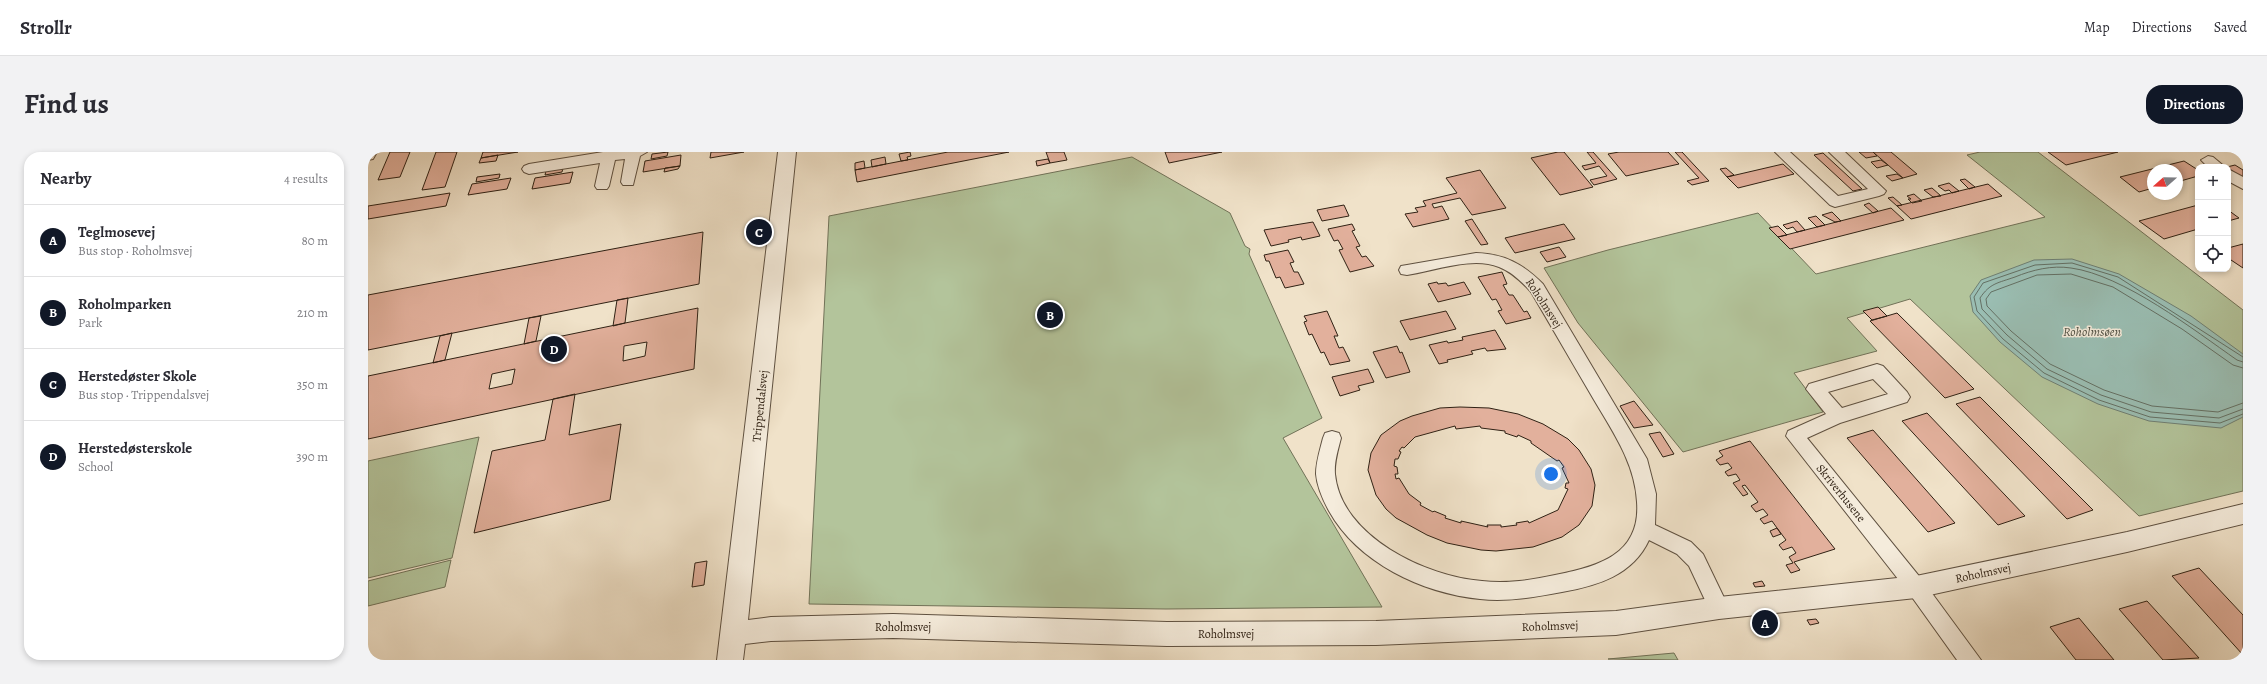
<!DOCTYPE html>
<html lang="en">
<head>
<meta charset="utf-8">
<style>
  body { margin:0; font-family:Alegreya,serif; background:#f2f2f3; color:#2b2b33 }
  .controls { position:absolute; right:12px; top:12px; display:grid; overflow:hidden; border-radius:8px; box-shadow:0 2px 6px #0003 }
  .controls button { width:36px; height:36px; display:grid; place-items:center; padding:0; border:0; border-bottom:1px solid #e1e1e2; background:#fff; color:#2b2b33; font:20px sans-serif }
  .compass { position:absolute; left:1779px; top:12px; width:36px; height:36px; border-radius:50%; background:#fff; box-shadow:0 2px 6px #0003; rotate:250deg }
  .you { position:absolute; left:1183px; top:322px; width:14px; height:14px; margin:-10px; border:3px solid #fff; border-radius:50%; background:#1a73e8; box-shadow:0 0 0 6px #1a73e833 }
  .badge { display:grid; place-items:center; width:26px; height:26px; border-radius:50%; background:#111827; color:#fff; font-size:13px; font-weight:700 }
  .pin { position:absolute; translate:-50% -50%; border:2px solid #fff; box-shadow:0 1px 4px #0006 }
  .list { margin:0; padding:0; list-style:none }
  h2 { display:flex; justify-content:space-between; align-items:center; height:52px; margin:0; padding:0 16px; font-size:17px }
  h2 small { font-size:13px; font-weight:400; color:#7c7c81 }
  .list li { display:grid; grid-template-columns:26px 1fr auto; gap:12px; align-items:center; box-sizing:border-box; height:72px; padding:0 16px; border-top:1px solid #e1e1e2 }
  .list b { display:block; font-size:15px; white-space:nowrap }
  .list p { margin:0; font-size:13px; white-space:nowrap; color:#7c7c81 }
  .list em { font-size:13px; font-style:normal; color:#7c7c81 }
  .icon { flex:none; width:22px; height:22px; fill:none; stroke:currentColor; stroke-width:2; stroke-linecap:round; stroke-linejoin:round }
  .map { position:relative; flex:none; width:1875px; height:508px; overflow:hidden; border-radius:16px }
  header { display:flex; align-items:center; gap:24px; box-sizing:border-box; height:56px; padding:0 20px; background:#fff; border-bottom:1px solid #e1e1e2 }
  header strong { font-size:19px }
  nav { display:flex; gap:22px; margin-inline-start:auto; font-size:14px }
  .intro { display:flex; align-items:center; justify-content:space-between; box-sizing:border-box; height:96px; padding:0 24px }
  h1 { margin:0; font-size:28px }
  .button { padding:10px 18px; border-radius:16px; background:#111827; color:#fff; font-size:14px; font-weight:700 }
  main { display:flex; gap:24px; padding:0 24px }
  aside { flex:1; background:#fff; border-radius:16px; box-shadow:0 2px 6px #0003 }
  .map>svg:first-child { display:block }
  .green { fill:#b3c49b; stroke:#717258 }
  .water { fill:#9abeb3; stroke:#6f7f73 }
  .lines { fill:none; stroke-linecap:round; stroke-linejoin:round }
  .shore { stroke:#647064; stroke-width:1 }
  .building { fill:#e2b09c; stroke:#2f2114; fill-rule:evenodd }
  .minor-casing { stroke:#5f5141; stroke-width:2 }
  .tertiary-casing { stroke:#5f5141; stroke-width:2 }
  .minor { fill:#f5ecdc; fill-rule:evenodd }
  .tertiary { fill:#f5ecdc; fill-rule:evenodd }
  .labels { text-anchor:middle; stroke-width:3; stroke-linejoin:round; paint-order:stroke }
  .street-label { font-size:12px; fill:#2f2114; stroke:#f5ecdc }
  .water-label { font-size:13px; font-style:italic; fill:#4f5044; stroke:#f5ecdc }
</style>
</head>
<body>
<header>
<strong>Strollr</strong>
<nav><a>Map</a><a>Directions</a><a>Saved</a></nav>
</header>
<div class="intro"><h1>Find us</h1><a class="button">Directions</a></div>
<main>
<aside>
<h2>Nearby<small>4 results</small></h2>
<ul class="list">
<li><span class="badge">A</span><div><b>Teglmosevej</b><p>Bus stop · Roholmsvej</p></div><em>80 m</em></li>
<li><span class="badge">B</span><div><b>Roholmparken</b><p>Park</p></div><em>210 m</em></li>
<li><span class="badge">C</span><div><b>Herstedøster Skole</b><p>Bus stop · Trippendalsvej</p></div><em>350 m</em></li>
<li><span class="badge">D</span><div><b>Herstedøsterskole</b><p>School</p></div><em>390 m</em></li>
</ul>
</aside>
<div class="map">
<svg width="1875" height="508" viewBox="0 0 1875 508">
  <rect width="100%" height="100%" fill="#f0e2c9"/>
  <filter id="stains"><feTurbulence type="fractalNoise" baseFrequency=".005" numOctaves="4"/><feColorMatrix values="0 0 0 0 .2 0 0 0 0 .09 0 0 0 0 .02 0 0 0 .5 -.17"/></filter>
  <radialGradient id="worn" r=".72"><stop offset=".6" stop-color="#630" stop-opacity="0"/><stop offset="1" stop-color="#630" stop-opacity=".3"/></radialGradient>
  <path class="green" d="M1612,0H1670L1875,158V339L1771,364L1542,147L1479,166L1509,199L1426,221L1455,260L1315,300L1210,171L1176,116L1240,98L1390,61L1448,122L1677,65L1599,3Z
    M764,5L862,61L877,94L882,97L881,102L954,266L915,286L1014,455L798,457L441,452L461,64Z
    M111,285L84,406L0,426V309Z
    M83,408L77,435L0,454V429Z
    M1306,501L1310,508L1240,507Z"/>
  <path class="water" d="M1704,107L1751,122L1823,164L1875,202V265L1853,276L1781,269L1730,252L1674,225L1632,190L1605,160L1602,144L1613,128L1666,108Z"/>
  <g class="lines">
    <path class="shore" d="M1875,205L1750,125L1704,111L1667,113L1615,131L1606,145L1609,159L1635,187L1676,221L1731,248L1782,265L1852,271L1875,262
      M1875,210L1869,208C1826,178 1755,123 1703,116C1684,113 1664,118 1647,125C1630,131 1622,131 1612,146L1614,157L1639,183L1679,217L1733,243L1783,260L1851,266L1875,257
      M1875,216L1865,213L1814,177L1745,135L1703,122L1669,123L1623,140L1618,147L1619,154L1643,179L1682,212L1736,238L1784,254L1850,260L1875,251"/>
  </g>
  <path class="building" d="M22,0H42L32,25L10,28Z
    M68,0H89L77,35L54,38Z
    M115,0H150L113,6Z
    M300,0L299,4L283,7L284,2Z
    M343,0H376L342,6Z
    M542,0L543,4L539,5L540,8L533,9L531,2Z
    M641,0L489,30L487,18L580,0Z
    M678,0H696L699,8L682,11Z
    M797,0H854L801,11Z
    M1190,0H1196L1225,35L1192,43L1163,6Z
    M1219,0H1225L1249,27L1226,33L1222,28L1239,24L1231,14L1217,18L1214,14L1228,11Z
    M1251,0H1300L1311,12L1258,24L1240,2Z
    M1307,0H1314L1341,29L1324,33L1319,29L1331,26Z
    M1491,0H1505L1509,4L1498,6Z
    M1505,0H1523L1549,22L1535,26Z
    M1680,0H1750L1698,13Z
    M1455,1L1494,37L1485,39L1446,3Z
    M130,3L128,9L111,11L113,6Z
    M313,3L312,14L275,20L277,9Z
    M517,5L518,12L504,15L503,8Z
    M680,7L682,11L669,14L668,9Z
    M1513,8L1520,13L1509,16L1503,10Z
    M496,9L497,16L487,18V11Z
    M1816,9L1830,18V24L1809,30V18H1785V36L1771,40L1752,25Z
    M1415,12L1426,22L1370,36L1359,25Z
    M1867,13L1875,18V27L1859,15Z
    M312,14L310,17L296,20L297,16Z
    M195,16L194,20L177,23L178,19Z
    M1358,16L1366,23L1359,25L1352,17Z
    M1112,18L1138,56L1104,63L1092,46L1064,52L1066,56L1074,54L1081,67L1045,75L1037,62L1050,60L1047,56L1058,54L1055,49L1089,41L1078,26Z
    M205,20L202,31L164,37L167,26Z
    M132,22L131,26L108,30L109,25Z
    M1529,22L1535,26L1524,29L1518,24Z
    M143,26L139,37L100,43L104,32Z
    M1597,27L1607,35L1601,37L1592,28Z
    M1581,31L1591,39L1584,41L1581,38L1577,39L1570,34Z
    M1620,32L1634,44L1543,67L1529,54Z
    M1564,36L1573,44L1565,45L1556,38Z
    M82,41L78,54L0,67V54Z
    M1546,42L1554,49L1544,51L1540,47H1543L1539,44Z
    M1525,45L1534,53L1529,54L1520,46Z
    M1501,51L1510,59L1505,61L1496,53Z
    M976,53L981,64L954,69L949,58Z
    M1830,53V77L1796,87L1771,69Z
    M1523,56L1536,68L1422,97L1410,85Z
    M1860,58L1871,66L1860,69Z
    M1464,60L1473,69L1467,70L1454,63Z
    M1448,64L1457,73L1449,75L1440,66Z
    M1104,67L1120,92L1113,93L1097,69Z
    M1429,69L1437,78L1429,80L1425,75L1419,77L1415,73Z
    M945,70L952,84L934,88L933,85L920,88L921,90L903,94L896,78Z
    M984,72L987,78L984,79L992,94L988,95L994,105L998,104L1006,114L982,120L971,98L975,97L970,88L966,89L960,77Z
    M1196,72L1207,87L1147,101L1137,86Z
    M1410,74L1419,83L1410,85L1401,76Z
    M335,80L331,132L0,198V143Z
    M1875,92V116L1860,106V96Z
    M1191,95L1198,105L1179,110L1172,100Z
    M920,98L926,110L922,111L926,120H930L936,132L917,136L912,125L908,126L901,109H898L896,103Z
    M1134,120L1139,132L1135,133L1141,143H1145L1156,160L1159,159L1163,166L1138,172L1130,159L1134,158L1128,147L1124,148L1110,125Z
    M1069,130L1070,132L1078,131L1080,134L1096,130L1103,142L1070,150L1060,132Z
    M260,146L257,171L245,174L249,148Z
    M1510,155L1519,164L1504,168L1495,159Z
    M330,156L326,217L0,287V224ZM279,190L277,204L255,209L256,194ZM147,217L144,232L121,237L124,222Z
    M959,159L970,184H966L971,196L975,195L982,209L962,213L956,200L953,201L944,182L941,183L936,170L939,169L936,164Z
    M1078,159L1088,177L1042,188L1032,169Z
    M1529,161L1606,237L1577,246L1502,169Z
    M173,164L168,189L156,192L161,166Z
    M1127,178L1138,197L1119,199L1117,196L1103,199L1105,202L1079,208L1080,210L1071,212L1061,193L1079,189L1080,191L1095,188L1094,185Z
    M84,181L77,208L65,211L72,184Z
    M1029,194L1032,201L1034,200L1042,220L1018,226L1005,200Z
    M1000,217L1006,230L990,234L992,238L972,244L964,225Z
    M207,242L201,283L253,272L242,348L106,381L124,299L177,288L185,247Z
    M1612,245L1725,358L1699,367L1588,252Z
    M1266,249L1285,273L1266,276L1252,254Z
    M1092,255L1121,256L1150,262L1175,272L1200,287L1211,298L1223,317L1227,333L1224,354L1211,373L1194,385L1165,395L1128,399L1113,398L1079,391L1059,383L1028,366L1018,357L1008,343L1000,318L1003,301L1013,283L1032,269L1044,264L1072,256ZM1087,274L1088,277L1112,274L1113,276L1137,279V281L1149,285L1150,283L1163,289V291L1189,309L1191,308L1196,315L1194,316L1201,331H1198L1197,336L1200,337L1190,358L1161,371L1160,369L1148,371L1149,373L1133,375V373H1119L1120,375L1093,369V371L1077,366L1078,364L1066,359L1065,360L1052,353L1053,351L1041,342L1031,326L1028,327L1027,322H1030L1029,315L1026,314L1027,307H1030L1033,300L1031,299L1034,295L1036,296L1047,285Z
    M1559,261L1657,364L1630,373L1534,269Z
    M1505,278L1587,371L1560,380L1479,286Z
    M1292,280L1306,302L1295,305L1281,282Z
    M1382,289L1467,397L1426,410L1432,418L1423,421L1418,413L1425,411L1421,405L1428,401L1424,395L1415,398L1411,393L1418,388L1409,376L1404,369L1396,372L1392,367L1400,363L1395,357L1388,360L1383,354L1390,350L1377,333L1374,334L1380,342L1375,344L1365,331L1372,328L1368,322L1360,324L1357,320L1364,316L1360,311L1352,313L1348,308L1355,304L1351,299Z
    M1409,376L1413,382L1405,385L1402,379Z
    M339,409L336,433L324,435L327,411Z
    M1831,416L1875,463V503L1804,424Z
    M1394,429L1397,434L1387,435L1385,431Z
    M1779,449L1831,506L1795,508L1751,457Z
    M1711,466L1746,508H1708L1682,475Z
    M1448,467L1451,471L1442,473L1439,468Z"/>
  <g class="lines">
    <defs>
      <path id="minor" d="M0,0H9L5,7L0,8Z
        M235,0H279L272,4L265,33H255L253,30L257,7L247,8L241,34L239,37H229L227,34L232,11L161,22L156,20L154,17L156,14L161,12Z
        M1407,0H1422L1470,44L1500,37L1461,0H1477L1518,39L1516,42L1511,44L1467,55L1462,53Z
        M1840,4L1845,5L1857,15H1840L1833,8Z
        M1860,17L1875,25V37L1860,29Z
        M1108,101C1137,102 1155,112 1175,132L1279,307L1288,342L1287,373L1323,390L1335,402L1361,456L1358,463L1351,465L1344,463L1321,414L1309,402L1281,388C1265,423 1229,434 1194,440C1167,445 1140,450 1112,447C1054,441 990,411 961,359C955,348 949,334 948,322C948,310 952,298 955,286L957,281L964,279L971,281L973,286C970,298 966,310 967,322C973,385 1059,425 1114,429C1139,432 1163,428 1187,423C1229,415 1273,403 1269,350C1267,309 1242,276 1222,241C1202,207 1183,174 1163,140C1154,130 1144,120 1131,115C1104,104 1067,119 1039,123L1033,122L1031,118L1033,114L1039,113Z
        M1509,212L1515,214L1539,240L1542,245L1539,250L1472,271L1439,286L1555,429L1613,508H1589L1541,441L1418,284L1420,279L1458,262L1438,237L1441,232ZM1505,227L1520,242L1474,256L1460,240Z"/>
      <path id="tertiary" d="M410,0H428L380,468L403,465L525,462L799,470L1008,469L1248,459L1351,445L1548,424L1759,380L1875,352V372L1759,400L1548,446L1351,467L1248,483L1008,493L799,494L525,486L403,489L377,492L375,508H349Z"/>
    </defs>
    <use href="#minor" class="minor-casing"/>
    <use href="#tertiary" class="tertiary-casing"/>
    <use href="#minor" class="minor"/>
    <use href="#tertiary" class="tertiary"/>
  </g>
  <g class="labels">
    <g class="street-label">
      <text transform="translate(1176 151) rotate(57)" y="4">Roholmsvej</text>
      <text transform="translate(392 254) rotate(-84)" y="4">Trippendalsvej</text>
      <text transform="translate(1473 341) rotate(51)" y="4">Skriverhusene</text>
      <text transform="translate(1615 421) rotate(-12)" y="4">Roholmsvej</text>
      <text transform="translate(1182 474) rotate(-2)" y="4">Roholmsvej</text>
      <text x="535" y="479">Roholmsvej</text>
      <text x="858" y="486">Roholmsvej</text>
    </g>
    <g class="water-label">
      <text x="1724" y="184">Roholmsøen</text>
    </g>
  </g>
  <rect width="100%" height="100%" filter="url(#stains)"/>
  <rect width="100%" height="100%" fill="url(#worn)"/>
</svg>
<div class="controls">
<button>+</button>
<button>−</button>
<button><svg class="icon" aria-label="locate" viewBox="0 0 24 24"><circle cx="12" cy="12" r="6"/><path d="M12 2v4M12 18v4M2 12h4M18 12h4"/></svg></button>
</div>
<svg class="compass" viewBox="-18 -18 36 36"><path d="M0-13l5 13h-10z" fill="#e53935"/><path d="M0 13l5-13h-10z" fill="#7c7c81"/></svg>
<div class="you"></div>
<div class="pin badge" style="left:1397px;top:471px">A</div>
<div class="pin badge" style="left:682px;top:163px">B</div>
<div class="pin badge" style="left:391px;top:80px">C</div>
<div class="pin badge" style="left:186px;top:197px">D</div>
</div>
</main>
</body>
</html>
